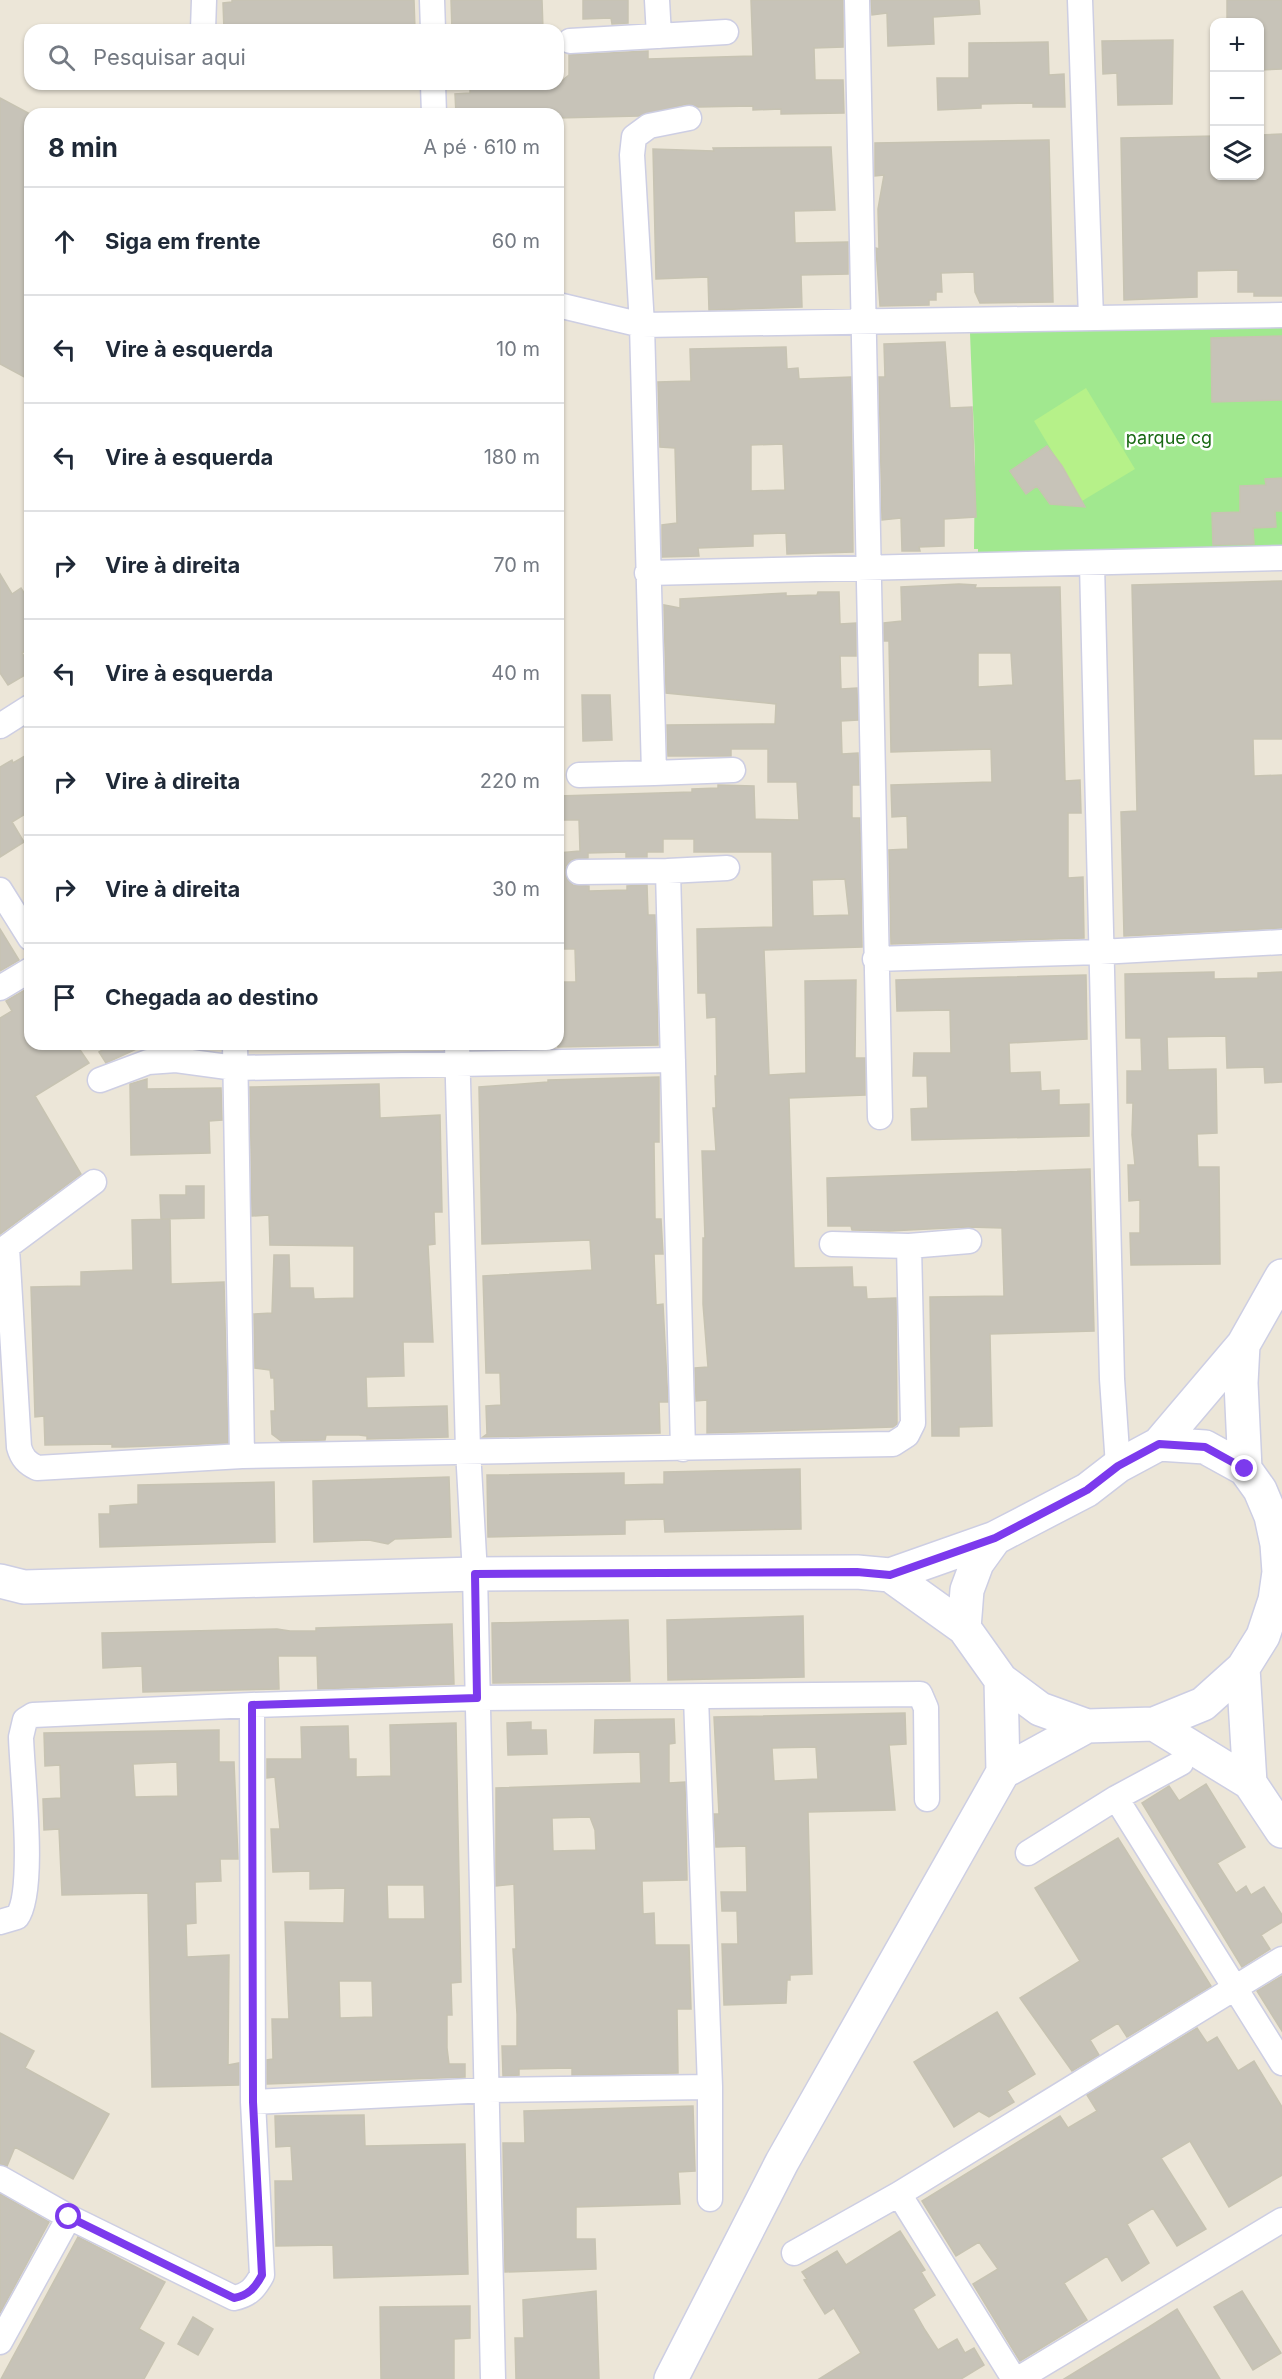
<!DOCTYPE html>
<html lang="pt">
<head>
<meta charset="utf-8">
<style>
  body { margin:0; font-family:Inter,sans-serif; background:#f6f6f7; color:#1f2937 }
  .controls { position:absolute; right:18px; top:18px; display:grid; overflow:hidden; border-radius:12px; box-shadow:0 2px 4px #0004 }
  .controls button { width:54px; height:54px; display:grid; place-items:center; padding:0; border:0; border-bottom:2px solid #e0e1e3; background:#fff; color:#1f2937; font:30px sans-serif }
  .stop { position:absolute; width:18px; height:18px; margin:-14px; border:4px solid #7c3aed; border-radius:50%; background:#fff }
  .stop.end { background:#7c3aed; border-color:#fff; box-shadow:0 2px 6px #0008 }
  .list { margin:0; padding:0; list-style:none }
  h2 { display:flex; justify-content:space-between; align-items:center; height:78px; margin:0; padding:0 24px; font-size:26px }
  h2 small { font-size:20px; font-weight:400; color:#747a83 }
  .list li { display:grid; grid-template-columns:39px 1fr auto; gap:18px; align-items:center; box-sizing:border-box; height:108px; padding:0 24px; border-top:2px solid #e0e1e3 }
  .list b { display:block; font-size:22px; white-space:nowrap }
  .list em { font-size:20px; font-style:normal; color:#747a83 }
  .icon { flex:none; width:33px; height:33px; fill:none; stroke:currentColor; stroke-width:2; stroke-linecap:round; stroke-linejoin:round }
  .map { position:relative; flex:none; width:1282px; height:2379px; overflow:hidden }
  .search { position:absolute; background:#fff; box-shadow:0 2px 4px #0004; left:24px; top:24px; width:540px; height:66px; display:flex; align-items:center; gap:15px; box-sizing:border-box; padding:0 21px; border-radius:18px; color:#747a83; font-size:22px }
  .panel { position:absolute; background:#fff; box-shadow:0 2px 4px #0004; left:24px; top:108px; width:540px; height:942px; border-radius:18px }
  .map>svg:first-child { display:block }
  .green { fill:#a1e88f }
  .pitch { fill:#b6f189 }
  .building { fill:#c7c3b8; stroke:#c7c3b2; stroke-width:1.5; fill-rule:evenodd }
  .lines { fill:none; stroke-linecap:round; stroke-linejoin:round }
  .street-casing { stroke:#cdcee3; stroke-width:27 }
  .secondary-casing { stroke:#cdcee3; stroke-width:36 }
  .street { stroke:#fff; stroke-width:24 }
  .secondary { stroke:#fff; stroke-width:33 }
  .route { stroke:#7c3aed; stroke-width:8 }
  .labels { text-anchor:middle; stroke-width:5; stroke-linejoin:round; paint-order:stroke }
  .park-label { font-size:18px; fill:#196a13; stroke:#fff }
</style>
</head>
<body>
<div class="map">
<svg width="1282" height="2379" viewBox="0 0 1282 2379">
  <rect width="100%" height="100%" fill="#ece6d8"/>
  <path class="green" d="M1282,317V551L978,554V549H974L975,460L970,333L1107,330Z"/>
  <path class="pitch" d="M1086,388L1135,469L1082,501L1034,421Z"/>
  <path class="building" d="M232,0H414L415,30H224L223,3L232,2Z
    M451,0H542L543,30H452Z
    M583,0H628V23L612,24L611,18L583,19Z
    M751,0H843V47L814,48L815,80H843L844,113L781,114V109L753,110V106L698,107L687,104L639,116L558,118V114H456L455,94L470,93V84H558L569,75V55L648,51V59L753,56Z
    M871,0H979L980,14L933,17L934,44L888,46L887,13L872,15Z
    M1227,0H1282V69L1260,70V22H1227Z
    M1173,40L1172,104L1118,105L1117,73L1103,74L1102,41Z
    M1048,42L1049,75L1064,74L1065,107H1033V103L981,104V108L938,110L937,78H969V43Z
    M0,98L30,114V380L0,364Z
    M1282,134V296H1254V292H1238V270L1197,271V297L1124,300L1121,138L1215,136V176H1260V135Z
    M1049,140L1053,302L980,303L975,292L974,272L941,273L942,292H936V300H929V305L880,306L876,248L879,249L878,209L884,175L875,176V143Z
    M831,147L835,210L794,211L795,243L848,242V274L801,275L802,307L709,310L708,277L656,279L653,149L714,151L713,148Z
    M1282,336V400L1212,402L1211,338Z
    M945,342L950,408L972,407L976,517L944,519V546L919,547L920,551H902L901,518L882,520L879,377H885L884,344Z
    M786,347L787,369L798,368L799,379L851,377L853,552L787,554L786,533L753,534V546L698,548L699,556L662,557V525L677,523L675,448L660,447L658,382L691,381L690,349ZM783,444L785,490L751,491V445Z
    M1047,446L1062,466L1085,507L1050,504L1037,486L1026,494L1010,471Z
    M1282,478V511H1275L1276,527L1253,528L1254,544L1213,545L1212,513L1240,512V486L1266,485L1265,479Z
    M0,574L12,594L21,588L30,602V648L22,653L30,666V672L8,685L0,673Z
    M1282,581V739H1253L1254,776L1282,775V928L1124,936L1121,812L1137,811L1132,585Z
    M959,584L976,585L975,588L1060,587L1065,781L1080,780L1081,813H1068V878L1083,877L1084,938L891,944L889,850L908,849L907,816L892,817L891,785L992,782L991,749L891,752L889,641H884V623L902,621L901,587ZM978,653H1011L1013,685L978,687Z
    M818,592H839L840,624L856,623V656H840L841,689L857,688L858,720L841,721L842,754L858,753L859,785H852V818H860L862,947L764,950L769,1075L806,1073L805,981L856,980L855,1058H865V1095L789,1098L794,1268L852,1267L853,1287H866L867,1299L896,1298L897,1424L893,1427L707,1433V1400L696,1401L695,1368L708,1367L703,1304V1238H705L702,1151H716L713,1108H716L715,1076H717L716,1017L707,1018L706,993H698L697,929L773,927L772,852H694V839H663V852H647V857H626V852L588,853V858L571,860L566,866L567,879L573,885L589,886V891L627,890V886L647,885L648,915H655L658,1045L558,1047V982H576L575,949H558V853L580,851L579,820H558V796L692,792V789L718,788V785L754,786L755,819L799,820L797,782H768V749H731V756H668L667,725L775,724L776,704L666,693L664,605L680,608V599L786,593V596L817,595ZM845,879L849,915L813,916L812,880Z
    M582,695H610L612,740L583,741Z
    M30,753V811L12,822L24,842L0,857V767L12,760L13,763Z
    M0,929L19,960L0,971Z
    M1214,972V979L1258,978V973L1282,972V1082L1265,1083L1264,1067L1227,1068L1226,1036L1167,1037L1168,1070L1216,1069L1217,1133L1197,1134L1198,1167H1219L1220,1264L1131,1265L1130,1233H1140V1200L1129,1201L1128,1165H1135L1132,1135L1133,1103H1127V1071H1142L1141,1038H1126L1125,974Z
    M1086,975L1087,1039L1009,1043L1010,1073L1040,1072L1041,1091L1059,1090V1105L1089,1104V1136L912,1140L911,1109L928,1108L927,1076H913L914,1053H951L950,1010L897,1011L896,980Z
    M30,987V1044H76L89,1063L35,1096L81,1174L0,1234V1018L12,1011L6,1001Z
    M112,1044H147L106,1063L99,1052Z
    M659,1077V1142H654L655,1219H661L663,1254H654L656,1305L663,1304L668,1402H659L660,1433L483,1437L487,1434L486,1406L501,1405L500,1373H486L483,1276L592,1270L590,1240L482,1244L479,1087L548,1082V1080Z
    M147,1079V1089L221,1088L222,1120L209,1121L210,1153L131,1155L130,1084Z
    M379,1084L380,1118L440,1115L442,1212H434L435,1244L428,1245L433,1342H403L404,1376L366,1377L367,1408L447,1406L448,1437L367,1439V1436L359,1435H326L325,1440L281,1441L272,1434L271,1411H275L274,1378H271L270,1370L255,1368L254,1314L272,1313L274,1255H289L290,1288H313L314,1299L354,1298V1246L270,1245L269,1215L252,1216L250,1087Z
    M1090,1169L1094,1331L990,1334L992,1426L959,1427V1436H932L930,1297L1004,1296L1002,1228L968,1227L889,1231L852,1230L851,1226H828L827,1178Z
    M186,1186H204V1218L161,1219L160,1195H186Z
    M170,1219L171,1284L224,1282L228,1443L124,1447H112V1444L45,1445L44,1416L35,1417L31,1287L81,1286V1272L133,1270L132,1220Z
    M800,1469L801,1529L665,1532L664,1519L625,1520V1534L488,1537L487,1475L624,1473V1485L664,1484V1472Z
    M449,1477L451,1537L395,1539L388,1544L369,1540L314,1542L313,1481Z
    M274,1482L275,1542L100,1547L99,1514H110V1506L138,1504V1485Z
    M803,1616L804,1677L668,1680L667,1620Z
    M628,1620L630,1681L493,1683L492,1623Z
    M452,1624L454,1684L318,1689L317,1656H278L279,1689L143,1692L142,1666L103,1668L102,1633L277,1629L290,1631H316V1628Z
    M905,1713L906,1744L889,1745L895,1810L808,1812L812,1974L790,1975V1980H787L786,2003L724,2005L722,1944H738L737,1911H722L721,1892H747L746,1846L716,1847L714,1814H719L714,1717ZM816,1747L818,1779L774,1781L772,1748Z
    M674,1719L675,1743L669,1744V1783L685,1782L687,1880L642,1881L643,1914L654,1913L655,1945H689L691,2009H677L678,2073L572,2075V2068L519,2069V2075L503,2076L502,2046H517V2014L513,1949H516L514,1884L496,1886V1788L641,1783L640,1752L594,1753L595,1720ZM590,1817L595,1830L596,1850L553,1851L552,1818Z
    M531,1722V1730H546L547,1754L508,1755L507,1723Z
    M456,1723L461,1982L451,1983L452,2015H447V2048L449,2064H465V2077L267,2084V2060L273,2059L272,2019H289L285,1922L344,1923L345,1888L310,1889V1871L273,1872L271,1829H280L275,1777L267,1778V1759H302L301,1727L348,1726L349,1759H356V1777L391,1776L390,1725ZM387,1885H424L425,1919H388ZM339,1981H372L373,2017L340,2018Z
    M219,1730V1762H234L238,1859H220L221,1881L195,1882L196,1923L186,1924L187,1957L229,1955L228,2065L239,2063V2085L152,2087L148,1893L62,1895L59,1829L44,1830L43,1799L61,1798L60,1765L45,1766L44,1733ZM177,1762L178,1796L135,1797L133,1764Z
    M1206,1784L1245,1847L1217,1863L1236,1893L1246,1886L1251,1895L1264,1887L1282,1915V1922L1261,1935L1270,1949L1242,1967L1142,1803L1169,1786L1179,1801Z
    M1118,1838L1211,1986L1127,2037L1118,2023L1090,2040L1099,2055L1072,2071L1020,1998L1080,1961L1035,1888Z
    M1282,1976V2031L1257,1991Z
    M997,2012L1035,2074L1007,2091L1014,2102L989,2117L979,2111L954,2127L914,2062Z
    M1197,2028L1207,2043L1217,2037L1238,2071L1254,2061L1282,2107V2175L1229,2207L1190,2141L1161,2158L1206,2229L1177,2246L1153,2208L1127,2224L1149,2263L1122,2281L1107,2256L1064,2283L1087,2320L1020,2361L973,2284L998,2269L979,2242L956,2256L922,2201L1060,2116L1068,2128L1097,2111L1087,2095Z
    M0,2033L34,2051L25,2068L109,2114L73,2179L15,2147L7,2166L0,2164Z
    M693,2106L695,2171L678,2172L680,2204L576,2207V2239H595L596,2269L505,2272L503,2143H525L524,2111Z
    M364,2115L365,2146L465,2144L468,2274L334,2278L333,2245L276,2246L275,2181H293L291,2146L276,2147L275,2116Z
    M0,2194L49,2222L0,2313Z
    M900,2231L925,2270L921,2272L935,2295L913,2309L925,2330L938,2350L957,2339L965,2353L974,2348L984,2365L961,2379H819L861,2353L834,2308L825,2314L804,2280L807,2279L802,2272L837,2251L846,2265Z
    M78,2237L165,2282L139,2329L164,2343L144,2379H1Z
    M596,2291L599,2379H516L515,2338H524L523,2300Z
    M1242,2291L1281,2353L1253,2370L1214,2307Z
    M470,2306V2338L454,2339V2379H381L380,2307Z
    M1177,2309L1220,2379H1064L1149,2327Z
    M193,2317L213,2329L198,2355L178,2344Z"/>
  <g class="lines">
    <defs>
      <path id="street" d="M432,0L433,30
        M657,0L659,36
        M857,0L880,1117
        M1080,0L1091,318
        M203,30L204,0
        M570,41L726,32
        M433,84L434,114
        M689,118L649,126L634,137L632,155L642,325L1282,315
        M558,305L642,325L654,773L579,775
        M1092,564L1112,1379L1118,1466
        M647,573L1282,558
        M0,726L30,707
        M654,773L733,770
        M668,871L727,868
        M579,872L668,871L683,1449
        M0,890L30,938
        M875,959L1100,952L1282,942
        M0,988L30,970
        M235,1044L242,1456C459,1450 676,1449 893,1444L907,1435L913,1423L909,1246L969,1241
        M457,1044L468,1450L475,1574L493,2379
        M100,1080L148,1062L176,1060L235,1068L673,1060
        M832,1244L909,1246
        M7,1248L19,1447C22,1458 27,1463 37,1468L242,1456
        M0,1252L94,1182
        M696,1697L710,2087V2199
        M1116,1798L1282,2063
        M1028,1853L1116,1798L1181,1763
        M0,1922L17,1917C36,1892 22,1774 21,1737L25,1720L33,1715L252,1705L477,1698L920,1694L926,1708L927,1799
        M253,2102L487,2090L710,2087
        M0,2178L69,2217
        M899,2194L1014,2379
        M794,2253L899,2194L1282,1959
        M0,2342L69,2217L234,2298C249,2295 255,2288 262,2275L253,2102L252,1705
        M1018,2379L1282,2220"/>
      <path id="secondary" d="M1243,1345L1241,1383L1245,1469
        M1159,1444L1205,1447L1245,1469L1260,1490L1271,1516L1277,1544L1279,1572L1275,1600L1263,1636L1243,1668L1203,1704L1154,1724L1087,1726L1040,1709L1001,1680L964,1628L967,1590L977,1563L995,1538L1087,1490L1118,1466Z
        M1159,1444L1243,1345L1282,1276
        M890,1575L964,1628
        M0,1581L24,1587L475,1574L857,1572L890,1575L995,1538
        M1243,1668L1250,1783
        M1154,1724L1250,1783L1282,1831
        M1003,1772L1087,1726
        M671,2379L782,2162L1003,1772L1001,1680"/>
    </defs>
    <use href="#street" class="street-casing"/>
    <use href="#secondary" class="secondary-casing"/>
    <use href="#street" class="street"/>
    <use href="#secondary" class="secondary"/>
  </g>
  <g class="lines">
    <path class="route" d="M69,2217L234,2298C249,2295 255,2288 262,2275L253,2102L252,1705L477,1698L475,1574L857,1572L890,1575L995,1538L1087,1490L1118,1466L1159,1444L1205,1447L1245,1469"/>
  </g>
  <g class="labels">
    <g class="park-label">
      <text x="1169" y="444">parque cg</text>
    </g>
  </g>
</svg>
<div class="controls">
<button>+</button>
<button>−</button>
<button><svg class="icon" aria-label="layers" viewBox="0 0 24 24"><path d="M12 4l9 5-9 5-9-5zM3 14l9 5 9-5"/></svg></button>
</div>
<div class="stop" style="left:69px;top:2217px"></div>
<div class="stop end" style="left:1245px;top:1469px"></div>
<div class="search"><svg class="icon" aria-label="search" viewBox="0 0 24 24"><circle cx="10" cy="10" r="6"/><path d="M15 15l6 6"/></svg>Pesquisar aqui</div>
<section class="panel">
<h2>8 min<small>A pé · 610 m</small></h2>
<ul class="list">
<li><svg class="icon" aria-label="ahead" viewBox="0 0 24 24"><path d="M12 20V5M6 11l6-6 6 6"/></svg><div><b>Siga em frente</b></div><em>60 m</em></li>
<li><svg class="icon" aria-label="left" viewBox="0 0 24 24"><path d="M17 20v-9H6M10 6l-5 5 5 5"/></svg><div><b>Vire à esquerda</b></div><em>10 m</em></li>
<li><svg class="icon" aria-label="left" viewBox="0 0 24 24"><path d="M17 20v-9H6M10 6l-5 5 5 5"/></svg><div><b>Vire à esquerda</b></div><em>180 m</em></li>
<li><svg class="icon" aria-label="right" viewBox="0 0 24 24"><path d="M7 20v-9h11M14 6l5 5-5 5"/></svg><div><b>Vire à direita</b></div><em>70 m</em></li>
<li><svg class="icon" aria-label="left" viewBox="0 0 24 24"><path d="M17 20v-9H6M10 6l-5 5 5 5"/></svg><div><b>Vire à esquerda</b></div><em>40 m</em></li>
<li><svg class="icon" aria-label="right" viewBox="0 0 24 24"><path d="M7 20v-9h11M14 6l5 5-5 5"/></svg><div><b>Vire à direita</b></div><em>220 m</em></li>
<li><svg class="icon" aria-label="right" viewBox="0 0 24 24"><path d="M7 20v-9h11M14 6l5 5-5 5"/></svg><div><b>Vire à direita</b></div><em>30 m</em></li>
<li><svg class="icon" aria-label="arrive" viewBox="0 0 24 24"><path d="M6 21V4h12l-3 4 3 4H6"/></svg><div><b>Chegada ao destino</b></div></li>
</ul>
</section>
</div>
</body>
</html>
